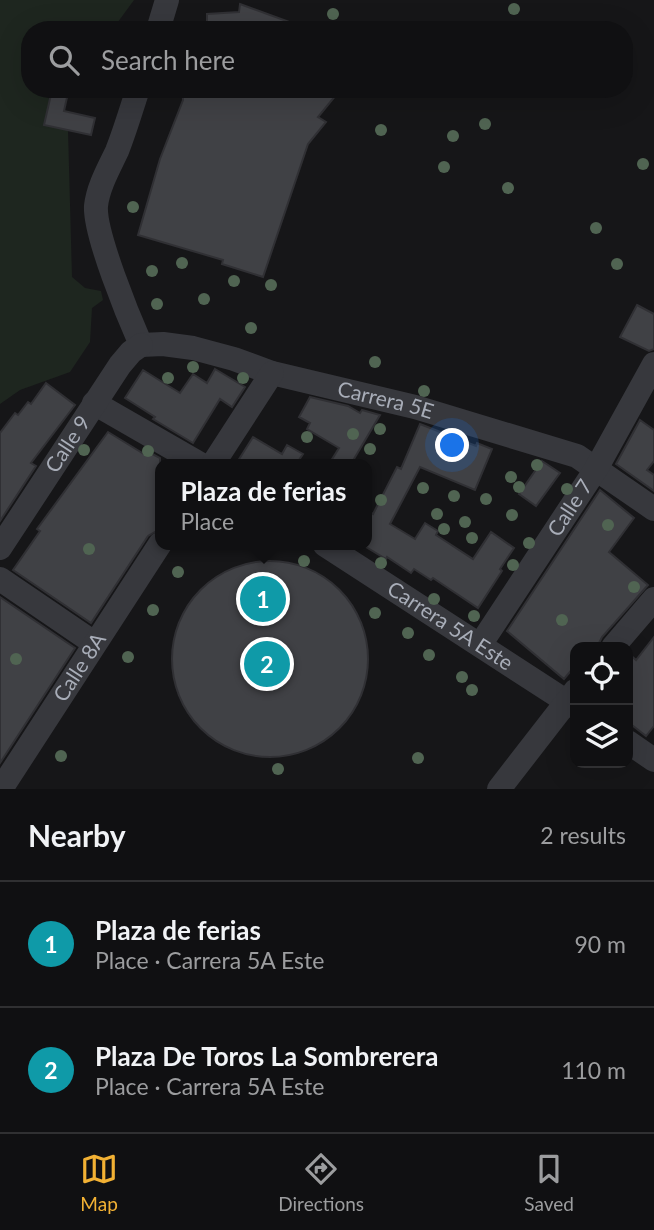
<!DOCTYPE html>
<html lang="en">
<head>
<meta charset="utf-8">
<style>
  body { margin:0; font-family:Lato,sans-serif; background:#19191b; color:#f1f3f6 }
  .controls { position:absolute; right:21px; bottom:21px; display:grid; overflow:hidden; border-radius:14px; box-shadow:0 7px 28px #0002 }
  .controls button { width:63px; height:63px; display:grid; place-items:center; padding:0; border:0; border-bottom:2px solid #303032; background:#101012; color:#f1f3f6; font:35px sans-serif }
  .you { position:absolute; left:453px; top:446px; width:24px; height:24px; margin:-18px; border:5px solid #fff; border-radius:50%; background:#1a73e8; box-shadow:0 0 0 10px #1a73e833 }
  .badge { display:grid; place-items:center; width:46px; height:46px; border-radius:50%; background:#f2b134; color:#fff; font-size:23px; font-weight:700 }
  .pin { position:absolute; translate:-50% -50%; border:4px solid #fff; box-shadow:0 2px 7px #0006 }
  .popup { position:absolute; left:155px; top:459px; width:217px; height:91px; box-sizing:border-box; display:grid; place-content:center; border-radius:14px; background:#101012; filter:drop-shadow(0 2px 5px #0005); font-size:23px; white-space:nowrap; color:#9c9d9f }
  .popup b { font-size:26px; color:#f1f3f6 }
  .popup::after { content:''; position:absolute; left:50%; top:100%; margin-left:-14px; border:14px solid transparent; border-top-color:#101012 }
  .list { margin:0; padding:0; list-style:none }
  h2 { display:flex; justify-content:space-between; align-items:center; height:91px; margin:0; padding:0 28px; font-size:30px }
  h2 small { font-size:23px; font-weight:400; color:#9c9d9f }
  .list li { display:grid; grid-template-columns:46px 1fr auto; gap:21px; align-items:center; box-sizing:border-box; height:126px; padding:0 28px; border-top:2px solid #303032 }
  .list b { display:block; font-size:26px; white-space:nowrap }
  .list p { margin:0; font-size:23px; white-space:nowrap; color:#9c9d9f }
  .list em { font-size:23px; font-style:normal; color:#9c9d9f }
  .icon { flex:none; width:38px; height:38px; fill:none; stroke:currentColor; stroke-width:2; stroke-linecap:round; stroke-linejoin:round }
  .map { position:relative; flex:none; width:654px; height:789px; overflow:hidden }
  .search { position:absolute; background:#101012; box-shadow:0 7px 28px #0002; left:21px; right:21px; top:21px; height:77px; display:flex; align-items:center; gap:18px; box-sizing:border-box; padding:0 24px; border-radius:28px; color:#9c9d9f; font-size:26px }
  .sheet { height:343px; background:#101012 }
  nav { display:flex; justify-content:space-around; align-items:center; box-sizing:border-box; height:98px; border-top:2px solid #303032; background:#101012; font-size:19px; color:#9c9d9f }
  nav a { display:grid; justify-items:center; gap:4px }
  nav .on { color:#f2b134 }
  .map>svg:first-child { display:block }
  .green { fill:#1e261f }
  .building { fill:#404145; stroke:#303034; stroke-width:2 }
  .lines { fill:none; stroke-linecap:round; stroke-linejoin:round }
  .minor { stroke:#37383d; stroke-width:24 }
  .tree { fill:#506452 }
  .labels { text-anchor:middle; stroke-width:7; stroke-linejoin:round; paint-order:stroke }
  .street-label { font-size:21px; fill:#a8adb8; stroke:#111113 }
</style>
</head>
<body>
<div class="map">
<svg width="654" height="789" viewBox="0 0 654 789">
  <rect width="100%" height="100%" fill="#161618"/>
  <path class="green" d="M0,0H134L112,30H30V89H81L77,96L52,90L44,125L68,130L72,277L85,288L101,291L103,300L92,308L90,342L70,372L20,390L0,404Z"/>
  <path class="building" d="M240,4L306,28L305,30H207V14L239,12Z
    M182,89H341L318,117L326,122L308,144L263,277L222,264L223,260L138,235L160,159L183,100Z
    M52,90L68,93L64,111L95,118L91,135L44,125Z
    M637,305L654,314V349L649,351L620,337Z
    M215,369L245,387L232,407L220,399L193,443L153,419L155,417L125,398L143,370L180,393L193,374L207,383Z
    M46,383L75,405L31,463L36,466L0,521V433L15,413L18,415L28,402L31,404Z
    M310,397L348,406L360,413L362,410L380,415L351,464H329L339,448L307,429L310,423L299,417Z
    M640,420L654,430V461L647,470L654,475V491L616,464Z
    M420,424L476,446L477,443L492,449L475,490L420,467L390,524L415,539L425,523L438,531L436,535L473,559L491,532L514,548L500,569L502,571L478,608L433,578L431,580L414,569L411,573L387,557L386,559L366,547V510L373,514L397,467L401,469Z
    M108,432L144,454L147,451L160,458V529L148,536L91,623L13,570L40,531L37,529Z
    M253,437L282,454L287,445L303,454L297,463L300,464H236Z
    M542,461L560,473L536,506L519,494Z
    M600,490L634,518L609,552L648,585L602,637L597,647H575V666L564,679L507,631Z
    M172 659a98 98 0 1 1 196 0a98 98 0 1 1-196 0Z
    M0,597L75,648L0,763Z
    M654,637V726L646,736L628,722V653L636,660Z"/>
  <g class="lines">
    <g class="minor">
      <path d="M158,30L167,0"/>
      <path d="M138,89C131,110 125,131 117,151C109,168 98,187 96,206C94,233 129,318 141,345"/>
      <path id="s1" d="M141,345L163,344L193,348L234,359L272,373L415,407L577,456L654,509"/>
      <path d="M94,403L200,464"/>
      <path d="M213,464L272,373"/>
      <path id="s2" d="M325,545L575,707"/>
      <path id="s3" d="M0,548L120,365L131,352L141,345"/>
      <path d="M0,579L94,643"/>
      <path id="s4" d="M480,645L596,469L654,364"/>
      <path d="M613,647L654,599"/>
      <path d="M628,742L654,760"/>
      <path id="s5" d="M1,789L160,544"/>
      <path d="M499,789L575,691"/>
    </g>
  </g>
  <g class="tree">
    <circle cx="514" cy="9" r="6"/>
    <circle cx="333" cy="14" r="6"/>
    <circle cx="485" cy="124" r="6"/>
    <circle cx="381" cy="130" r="6"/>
    <circle cx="453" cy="136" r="6"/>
    <circle cx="643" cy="164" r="6"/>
    <circle cx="444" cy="167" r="6"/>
    <circle cx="508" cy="188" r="6"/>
    <circle cx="133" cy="207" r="6"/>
    <circle cx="596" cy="228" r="6"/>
    <circle cx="182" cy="263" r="6"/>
    <circle cx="617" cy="264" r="6"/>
    <circle cx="152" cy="271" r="6"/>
    <circle cx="234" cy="281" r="6"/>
    <circle cx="271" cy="285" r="6"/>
    <circle cx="204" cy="299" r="6"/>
    <circle cx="157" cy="304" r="6"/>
    <circle cx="251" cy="328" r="6"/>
    <circle cx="375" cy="362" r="6"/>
    <circle cx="193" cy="367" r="6"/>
    <circle cx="168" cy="378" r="6"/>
    <circle cx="243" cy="378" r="6"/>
    <circle cx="424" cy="391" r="6"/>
    <circle cx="380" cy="429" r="6"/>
    <circle cx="353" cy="434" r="6"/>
    <circle cx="307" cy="437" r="6"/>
    <circle cx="370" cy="449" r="6"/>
    <circle cx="84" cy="450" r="6"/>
    <circle cx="148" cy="451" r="6"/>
    <circle cx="537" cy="465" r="6"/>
    <circle cx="511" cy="477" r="6"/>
    <circle cx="519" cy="487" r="6"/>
    <circle cx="423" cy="488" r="6"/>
    <circle cx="567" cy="489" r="6"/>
    <circle cx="454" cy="496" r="6"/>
    <circle cx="486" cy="499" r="6"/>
    <circle cx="381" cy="500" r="6"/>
    <circle cx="437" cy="514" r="6"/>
    <circle cx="512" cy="515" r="6"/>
    <circle cx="465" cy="522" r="6"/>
    <circle cx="608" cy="525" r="6"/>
    <circle cx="444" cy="529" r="6"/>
    <circle cx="472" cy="538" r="6"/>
    <circle cx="529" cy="543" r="6"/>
    <circle cx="89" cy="549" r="6"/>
    <circle cx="304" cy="561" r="6"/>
    <circle cx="381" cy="563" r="6"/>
    <circle cx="513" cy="565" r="6"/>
    <circle cx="178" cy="572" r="6"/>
    <circle cx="634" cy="587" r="6"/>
    <circle cx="434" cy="599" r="6"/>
    <circle cx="153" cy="610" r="6"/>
    <circle cx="375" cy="613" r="6"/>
    <circle cx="474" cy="616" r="6"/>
    <circle cx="562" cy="620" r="6"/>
    <circle cx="408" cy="633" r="6"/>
    <circle cx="429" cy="655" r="6"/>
    <circle cx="128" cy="657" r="6"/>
    <circle cx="16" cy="659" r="6"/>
    <circle cx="462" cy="677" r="6"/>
    <circle cx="472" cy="690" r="6"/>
    <circle cx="61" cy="756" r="6"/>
    <circle cx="418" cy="758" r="6"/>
    <circle cx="278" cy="769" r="6"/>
  </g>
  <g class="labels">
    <g class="street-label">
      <text dy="7" stroke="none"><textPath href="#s1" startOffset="252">Carrera 5E</textPath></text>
      <text dy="7" stroke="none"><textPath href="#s3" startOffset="124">Calle 9</textPath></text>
      <text dy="7" stroke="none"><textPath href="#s4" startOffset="164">Calle 7</textPath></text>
      <text dy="7" stroke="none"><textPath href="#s2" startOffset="149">Carrera 5A Este</textPath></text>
      <text dy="7" stroke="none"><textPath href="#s5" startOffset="145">Calle 8A</textPath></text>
    </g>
  </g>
</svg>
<div class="controls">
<button><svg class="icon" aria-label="locate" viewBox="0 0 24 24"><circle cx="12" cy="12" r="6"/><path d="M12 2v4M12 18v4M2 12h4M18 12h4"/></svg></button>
<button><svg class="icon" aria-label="layers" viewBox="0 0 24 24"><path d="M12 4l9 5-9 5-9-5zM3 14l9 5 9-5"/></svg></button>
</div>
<div class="you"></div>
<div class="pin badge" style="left:263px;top:599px;background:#0f9aa8">1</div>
<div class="popup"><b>Plaza de ferias</b>Place</div>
<div class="pin badge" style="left:267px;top:664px;background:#0f9aa8">2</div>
<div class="search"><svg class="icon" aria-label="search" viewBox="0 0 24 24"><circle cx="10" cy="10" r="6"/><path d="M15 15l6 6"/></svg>Search here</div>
</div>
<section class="sheet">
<h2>Nearby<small>2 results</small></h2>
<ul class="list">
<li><span class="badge" style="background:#0f9aa8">1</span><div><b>Plaza de ferias</b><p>Place · Carrera 5A Este</p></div><em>90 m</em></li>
<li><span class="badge" style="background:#0f9aa8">2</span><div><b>Plaza De Toros La Sombrerera</b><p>Place · Carrera 5A Este</p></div><em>110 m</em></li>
</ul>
</section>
<nav>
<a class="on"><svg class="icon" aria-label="map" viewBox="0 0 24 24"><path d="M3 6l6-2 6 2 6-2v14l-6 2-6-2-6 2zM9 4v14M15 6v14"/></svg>Map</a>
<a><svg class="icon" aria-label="directions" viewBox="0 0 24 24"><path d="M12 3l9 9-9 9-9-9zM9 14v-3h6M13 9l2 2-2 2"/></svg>Directions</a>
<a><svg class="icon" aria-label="saved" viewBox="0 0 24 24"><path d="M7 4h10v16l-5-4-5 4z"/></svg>Saved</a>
</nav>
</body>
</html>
